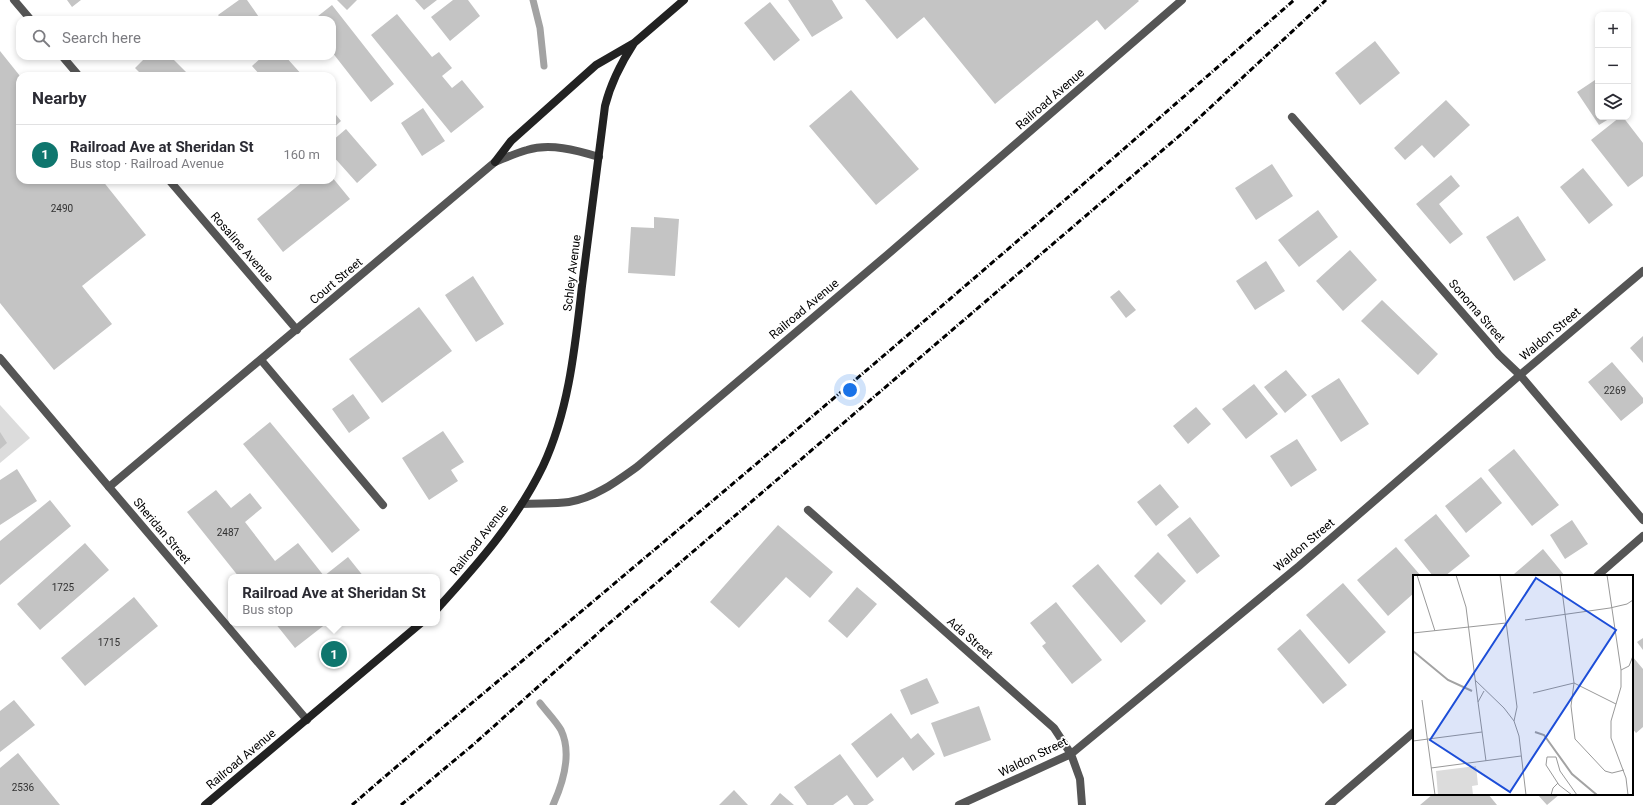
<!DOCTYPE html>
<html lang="en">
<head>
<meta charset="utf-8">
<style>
  body { margin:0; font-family:Roboto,sans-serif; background:#f7f7f7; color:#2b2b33 }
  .controls { position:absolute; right:12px; top:12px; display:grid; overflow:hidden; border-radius:8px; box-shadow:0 2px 6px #0003 }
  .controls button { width:36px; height:36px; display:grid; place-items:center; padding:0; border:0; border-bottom:1px solid #e1e1e2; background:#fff; color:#2b2b33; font:20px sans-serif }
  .you { position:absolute; left:850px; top:390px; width:14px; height:14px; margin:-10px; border:3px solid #fff; border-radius:50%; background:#1a73e8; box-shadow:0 0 0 6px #1a73e833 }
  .badge { display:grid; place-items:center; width:26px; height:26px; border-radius:50%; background:#0f766e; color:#fff; font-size:13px; font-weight:700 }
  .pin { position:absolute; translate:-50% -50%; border:2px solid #fff; box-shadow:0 1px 4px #0006 }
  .popup { position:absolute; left:228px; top:574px; width:212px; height:52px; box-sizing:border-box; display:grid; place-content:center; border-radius:8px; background:#fff; filter:drop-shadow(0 1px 3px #0005); font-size:13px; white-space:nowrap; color:#7c7c81 }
  .popup b { font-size:15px; color:#2b2b33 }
  .popup::after { content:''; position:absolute; left:50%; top:100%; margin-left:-8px; border:8px solid transparent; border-top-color:#fff }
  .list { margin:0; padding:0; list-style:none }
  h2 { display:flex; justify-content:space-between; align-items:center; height:52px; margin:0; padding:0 16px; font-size:17px }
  h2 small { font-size:13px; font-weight:400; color:#7c7c81 }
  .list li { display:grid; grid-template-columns:26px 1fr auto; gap:12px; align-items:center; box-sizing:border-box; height:60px; padding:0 16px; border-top:1px solid #e1e1e2 }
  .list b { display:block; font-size:15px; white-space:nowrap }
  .list p { margin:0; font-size:13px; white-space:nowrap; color:#7c7c81 }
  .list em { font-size:13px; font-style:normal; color:#7c7c81 }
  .icon { flex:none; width:22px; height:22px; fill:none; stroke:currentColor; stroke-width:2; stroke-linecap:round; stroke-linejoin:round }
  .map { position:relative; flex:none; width:1643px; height:805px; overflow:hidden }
  .search { position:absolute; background:#fff; box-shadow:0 2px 6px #0003; left:16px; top:16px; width:320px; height:44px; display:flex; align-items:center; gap:10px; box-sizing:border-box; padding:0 14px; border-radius:12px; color:#7c7c81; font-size:15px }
  .panel { position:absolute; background:#fff; box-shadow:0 2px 6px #0003; left:16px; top:72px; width:320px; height:112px; border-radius:12px }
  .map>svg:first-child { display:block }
  .green { fill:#dcdcdc }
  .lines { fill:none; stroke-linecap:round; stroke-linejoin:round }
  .stream { stroke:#a3a3a3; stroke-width:7 }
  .building { fill:#c4c4c4 }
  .service { stroke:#555; stroke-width:8 }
  .minor { stroke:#555; stroke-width:8 }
  .tertiary { stroke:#555; stroke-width:8 }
  .secondary { stroke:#222; stroke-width:8 }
  .rail { stroke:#000; stroke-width:3; stroke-dasharray:6 2 1 2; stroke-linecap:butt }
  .labels { text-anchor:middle; stroke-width:3.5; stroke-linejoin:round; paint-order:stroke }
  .number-label { font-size:10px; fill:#313131 }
  .street-label { font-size:12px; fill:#000; stroke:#fff }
  .inset-river { fill:none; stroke:#a3a3a3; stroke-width:2 }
  .inset-road { fill:none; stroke:#999; stroke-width:1 }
  .view { fill:#1d4ed8; fill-opacity:0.15; stroke:#1d4ed8; stroke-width:2 }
  .inset-edge { fill:none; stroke:#000; stroke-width:2 }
</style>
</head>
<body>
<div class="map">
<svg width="1643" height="805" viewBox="0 0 1643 805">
  <rect width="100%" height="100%" fill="#fff"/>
  <path class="green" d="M0,405L30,438L0,463Z"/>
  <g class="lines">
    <path class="stream" d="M533,0L540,28L544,66
      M540,703C546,711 556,721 561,730C572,753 563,783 553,805"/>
  </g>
  <path class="building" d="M67,0H81L72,7Z
    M239,0H247L261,20H222L218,15Z
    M337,0H357L347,10Z
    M415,0H437L424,10Z
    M453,0H468L480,16L450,41L431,17Z
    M788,0H832L843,18L812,37Z
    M865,0H1138L1139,1L1105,30L1097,20L995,104L924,17L897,39Z
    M770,2L800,40L774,61L744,23Z
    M332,5L394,84L371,102L332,52V20H313Z
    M397,14L432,57L439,52L452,68L442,76L452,88L462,80L484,107L451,133L371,35Z
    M1375,41L1400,73L1360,105L1335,73Z
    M0,51L20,76V180H102L146,235L82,286L112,324L54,370L0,303Z
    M147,56H170L190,76H143L135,68Z
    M263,56H285L303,76H261L252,66Z
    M1598,78V117H1612L1599,125L1577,92Z
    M851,90L919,169L876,205L809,126Z
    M1446,100L1470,125L1434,158L1422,145L1405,160L1394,148Z
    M423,108L445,141L422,156L401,123Z
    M332,110L341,121L332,129Z
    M1620,117H1623L1643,143V176L1628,187L1591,140Z
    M346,129L377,165L357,183L332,155V141Z
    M1272,164L1293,196L1256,220L1235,188Z
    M1583,168L1613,205L1589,224L1560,187Z
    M1451,175L1460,186L1439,204L1463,234L1450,244L1416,204Z
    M332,177L350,199L283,252L257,219L305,180H332Z
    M1318,210L1338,237L1299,267L1278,240Z
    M1518,216L1546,260L1514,281L1486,237Z
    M654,217L679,219L675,276L628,273L631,227L654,228Z
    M1350,250L1377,280L1343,311L1316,281Z
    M1266,261L1285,291L1255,310L1236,281Z
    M473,276L504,324L476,342L445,295Z
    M1119,290L1136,310L1126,318L1110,297Z
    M1382,300L1438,354L1418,375L1361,321Z
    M419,307L452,351L382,403L349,359Z
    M1643,336V363L1630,348Z
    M1612,362L1643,398V403L1621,421L1588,382Z
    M1286,370L1307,395L1285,413L1264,387Z
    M1339,378L1369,424L1341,442L1311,396Z
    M1254,384L1278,414L1246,439L1222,409Z
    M353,394L370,418L349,433L332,409Z
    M1196,407L1211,424L1188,444L1173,426Z
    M270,422L360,530L332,553L243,444Z
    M443,431L464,462L451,470L458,481L429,500L402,458Z
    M0,432L7,443L0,449Z
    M1297,439L1317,470L1291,487L1270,456Z
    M1514,449L1559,505L1532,526L1488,470Z
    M17,469L37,501L0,525V480Z
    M1481,477L1502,503L1466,533L1445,506Z
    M1160,484L1179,507L1156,526L1137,502Z
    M216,490L231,508L250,493L262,508L245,522L275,561L298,543L324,576L348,557L364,577H239L187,512Z
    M50,500L71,526L0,585V541Z
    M1436,514L1470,556L1445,576H1433L1404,540Z
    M1190,517L1220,556L1197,574L1167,535Z
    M1572,520L1588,544L1565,559L1550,535Z
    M778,525L833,572L810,598L786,577L739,628L710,602Z
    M85,543L109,570L40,630L17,604Z
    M1396,547L1421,576H1414V593L1388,616L1357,580Z
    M1543,549L1565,576H1515L1514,574Z
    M1158,552L1186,581L1161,605L1134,576Z
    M1098,564L1146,621L1121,643L1072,586Z
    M1343,583L1386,632L1349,664L1306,615Z
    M857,587L877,604L847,638L828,621Z
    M134,597L158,626L85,686L61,658Z
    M1056,602L1102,660L1072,684L1042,646L1046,643L1030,623Z
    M275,623H327L295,648Z
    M1300,629L1347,685L1323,704L1277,649Z
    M1643,638V650L1637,642Z
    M1632,656L1643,669V727L1636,733L1632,728Z
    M927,678L939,703L911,715L900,690Z
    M14,700L35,725L0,752V711Z
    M979,706L991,740L944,757L931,723Z
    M891,713L911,739L918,733L935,754L913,771L903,757L877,778L851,744Z
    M18,753L60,805H0V768Z
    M840,754L874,800L867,805H854L847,795L833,805H807L794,787Z
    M734,790L748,805H719Z
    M780,793L794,805H770Z
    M1433,794H1488L1497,805H1420Z
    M1537,794H1560L1547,805Z"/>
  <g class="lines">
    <path class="service" d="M261,360L383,505
      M1597,576L1643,536
      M1329,805L1414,732"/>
    <path class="minor" d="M1292,117L1499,355L1520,375L1643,520
      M0,358L109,487
      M808,510L1054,728L1071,754L1080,779L1082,805
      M959,805L1071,754L1299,566L1520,375L1643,271"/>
    <path class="tertiary" d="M14,0L31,20
      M62,56L79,76
      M169,180L297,330
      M522,504C538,503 554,504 569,502C595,498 617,481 638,466L887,255L1182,0
      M307,720L109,487L495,162C505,158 516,153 527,150C550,143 576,150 599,157"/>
    <path class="secondary" d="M495,162L511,141L596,65L634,43L684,0
      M437,609C477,565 517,520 543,466C569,410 575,347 582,286C590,226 597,166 605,106C611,82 621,63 634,43
      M205,805L421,623"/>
    <path class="rail" d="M352,805C443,726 536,650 628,572C852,384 1075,193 1294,0
      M401,805L474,744L606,626L1185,131L1326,0"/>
  </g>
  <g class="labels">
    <g class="number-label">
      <text x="62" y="212">2490</text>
      <text x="1615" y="394">2269</text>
      <text x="228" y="536">2487</text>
      <text x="63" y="591">1725</text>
      <text x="109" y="646">1715</text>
      <text x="23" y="791">2536</text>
    </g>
    <g class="street-label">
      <text transform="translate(1050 99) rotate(-41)" y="4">Railroad Avenue</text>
      <text transform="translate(242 247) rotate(49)" y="4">Rosaline Avenue</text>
      <text transform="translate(572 273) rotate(-83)" y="4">Schley Avenue</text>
      <text transform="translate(336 281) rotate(-40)" y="4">Court Street</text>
      <text transform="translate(804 309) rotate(-40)" y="4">Railroad Avenue</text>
      <text transform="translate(1477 311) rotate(49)" y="4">Sonoma Street</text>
      <text transform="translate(1550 334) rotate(-40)" y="4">Waldon Street</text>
      <text transform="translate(162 531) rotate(50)" y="4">Sheridan Street</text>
      <text transform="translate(479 540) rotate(-52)" y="4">Railroad Avenue</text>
      <text transform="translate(1304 545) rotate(-40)" y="4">Waldon Street</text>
      <text transform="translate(970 638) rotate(41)" y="4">Ada Street</text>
      <text transform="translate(1033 757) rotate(-26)" y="4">Waldon Street</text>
      <text transform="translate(241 759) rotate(-40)" y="4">Railroad Avenue</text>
    </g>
  </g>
  <g transform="translate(1413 575)">
    <rect width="220" height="220" fill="#fff"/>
    <path d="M63,191L65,210L59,211L60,220H25L23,196Z" fill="#dcdcdc"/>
    <path class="inset-river" d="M0,76L35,105L59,116M122,157L131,160L159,199L184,220"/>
    <path class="inset-road" d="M4,0L22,56M43,0L53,32L65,127M87,0L104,132L101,146M147,0L161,108L158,131L162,164L192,196L199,198L211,195M194,0L208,95V112L198,146V163L213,203L215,220M112,45L197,33L214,29L220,25M0,58L93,48M208,95L216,91L220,81M62,105L91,133L101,146L106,161L113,220M71,116L65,127L73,186M120,118L161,108L203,129M9,125L22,220M0,166L69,157M18,193L108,181M138,220L140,213L145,208M159,220L146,210L133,190L134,182H143L147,196L164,220"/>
    <path class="view" d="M123,3L203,55L97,217L17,165Z"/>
    <rect width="220" height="220" class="inset-edge"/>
  </g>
</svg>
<div class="controls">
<button>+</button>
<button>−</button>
<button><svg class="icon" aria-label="layers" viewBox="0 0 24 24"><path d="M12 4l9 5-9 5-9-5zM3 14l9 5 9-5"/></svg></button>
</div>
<div class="you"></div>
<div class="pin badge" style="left:334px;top:654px">1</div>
<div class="popup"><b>Railroad Ave at Sheridan St</b>Bus stop</div>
<div class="search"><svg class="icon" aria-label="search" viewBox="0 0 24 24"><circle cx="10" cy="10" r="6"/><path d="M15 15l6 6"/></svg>Search here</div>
<section class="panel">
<h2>Nearby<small></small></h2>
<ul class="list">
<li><span class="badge">1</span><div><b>Railroad Ave at Sheridan St</b><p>Bus stop · Railroad Avenue</p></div><em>160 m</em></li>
</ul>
</section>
</div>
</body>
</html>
